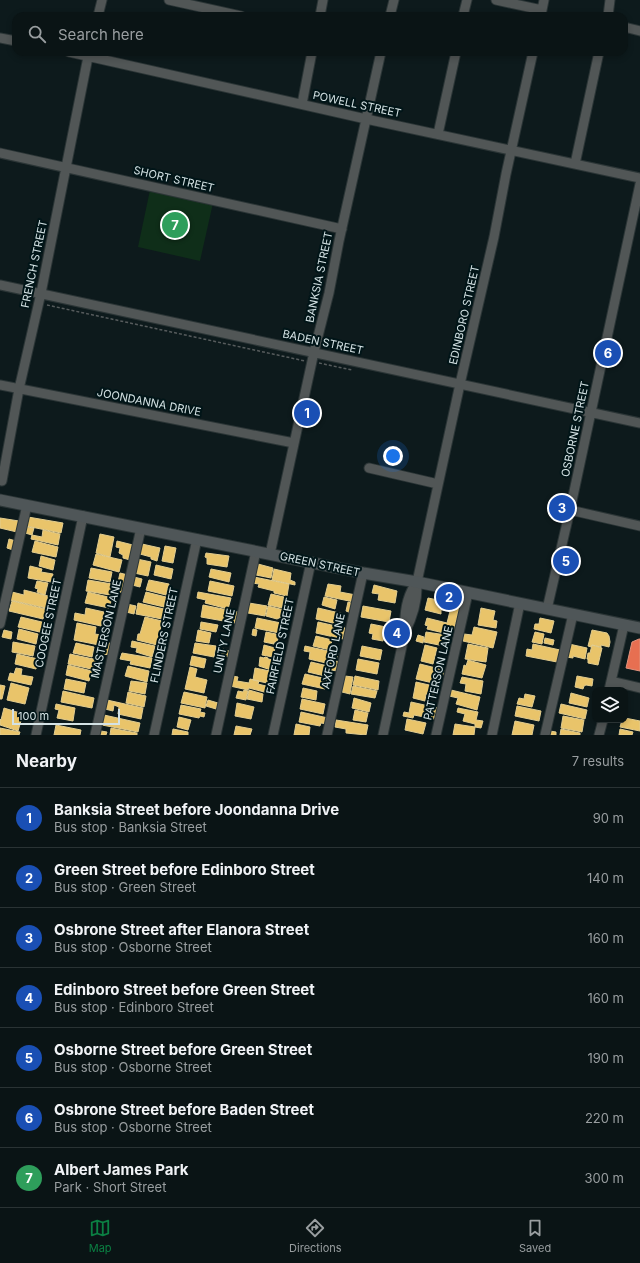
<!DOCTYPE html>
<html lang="en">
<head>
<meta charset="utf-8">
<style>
  body { margin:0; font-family:Inter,sans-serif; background:#182122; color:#f1f3f6 }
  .controls { position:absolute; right:12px; bottom:12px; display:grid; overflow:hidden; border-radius:8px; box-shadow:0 2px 6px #0003 }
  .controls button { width:36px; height:36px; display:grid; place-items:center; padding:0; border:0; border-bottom:1px solid #2a3334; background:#0a1415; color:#f1f3f6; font:20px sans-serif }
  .scale { position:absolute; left:12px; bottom:10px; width:108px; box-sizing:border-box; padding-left:4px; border:2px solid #d4e2e4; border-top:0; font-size:11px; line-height:14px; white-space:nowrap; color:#d4e2e4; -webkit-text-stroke:3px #011518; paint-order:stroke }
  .you { position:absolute; left:393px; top:456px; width:14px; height:14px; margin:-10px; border:3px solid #fff; border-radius:50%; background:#1a73e8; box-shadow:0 0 0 6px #1a73e833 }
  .badge { display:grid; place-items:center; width:26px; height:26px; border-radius:50%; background:#0b8043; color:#fff; font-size:13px; font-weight:700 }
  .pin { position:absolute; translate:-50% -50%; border:2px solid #fff; box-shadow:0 1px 4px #0006 }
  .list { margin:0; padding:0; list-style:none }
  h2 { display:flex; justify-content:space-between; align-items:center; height:52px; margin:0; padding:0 16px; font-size:17px }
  h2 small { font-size:13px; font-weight:400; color:#999ea0 }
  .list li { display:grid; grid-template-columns:26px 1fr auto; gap:12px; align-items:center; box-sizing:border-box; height:60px; padding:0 16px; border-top:1px solid #2a3334 }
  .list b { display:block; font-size:15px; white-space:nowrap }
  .list p { margin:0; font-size:13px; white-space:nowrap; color:#999ea0 }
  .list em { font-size:13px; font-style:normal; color:#999ea0 }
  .icon { flex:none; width:22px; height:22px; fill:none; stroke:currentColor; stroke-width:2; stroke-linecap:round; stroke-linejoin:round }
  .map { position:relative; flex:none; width:640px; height:735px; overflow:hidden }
  .search { position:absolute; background:#0a1415; box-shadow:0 2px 6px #0003; left:12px; right:12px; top:12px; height:44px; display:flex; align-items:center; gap:10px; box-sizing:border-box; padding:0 14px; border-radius:12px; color:#999ea0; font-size:15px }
  .sheet { height:472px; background:#0a1415 }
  nav { display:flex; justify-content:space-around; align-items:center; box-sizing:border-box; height:56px; border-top:1px solid #2a3334; background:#0a1415; font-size:11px; color:#999ea0 }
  nav a { display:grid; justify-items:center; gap:2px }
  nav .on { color:#0b8043 }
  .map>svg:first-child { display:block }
  .green { fill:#0f2e19 }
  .homes { fill:#e9c46a; stroke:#e3cd8f }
  .shops { fill:#e76f51; stroke:#e1927d }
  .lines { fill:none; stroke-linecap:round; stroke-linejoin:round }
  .minor-casing { stroke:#2b3536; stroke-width:11 }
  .major-casing { stroke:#2b3536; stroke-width:13 }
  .path { stroke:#565b5c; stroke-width:1.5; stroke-dasharray:3 2; stroke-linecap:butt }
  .minor { stroke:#515656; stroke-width:9 }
  .major { stroke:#4f5658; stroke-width:11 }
  .labels { text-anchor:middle; stroke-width:4; stroke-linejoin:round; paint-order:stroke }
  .street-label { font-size:11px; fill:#d4e2e4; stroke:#011518 }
</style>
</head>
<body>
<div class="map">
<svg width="640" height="735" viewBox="0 0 640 735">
  <rect width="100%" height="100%" fill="#0d1a1c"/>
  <path class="green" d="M150,190L213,203L200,261L138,247Z"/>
  <path class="homes" d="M28,517L63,523L61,533L26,526Z
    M0,518L19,521L17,532L0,528Z
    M27,527L34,528L32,535L25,533Z
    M43,530L60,534L58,545L31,539L32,535L42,537Z
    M100,534L114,537L110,557L96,553Z
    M9,539L16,541L13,550L7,548Z
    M35,541L58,547L56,557L32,552Z
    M117,541L133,545L130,560L123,558V555L119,553L120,548L116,547Z
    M142,544L160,548L157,561L151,559V557L140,554Z
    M165,546L176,548L173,563L162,561Z
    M206,553L229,556L227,567L207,564V558L205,557Z
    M96,554L122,560L119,572L93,565Z
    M41,556L55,560L53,570L39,566Z
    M137,559L151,562L148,576L134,573Z
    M258,564L273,568L271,578L256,575Z
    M156,565L173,569L171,579L154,575Z
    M30,566L42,569L41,572L53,574L51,582L28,578Z
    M91,568L112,572L110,582L89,578Z
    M211,569L231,573L229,582L209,577Z
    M274,569L291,573L290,580L295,582V585L272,580Z
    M120,573L128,575L123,593L116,591Z
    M134,577L142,579L140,587L132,585Z
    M254,577L289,584L287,596L274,593V591L258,587L259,584L252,583Z
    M88,580L112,584L110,595L86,591Z
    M149,580L169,584L166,595L146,590Z
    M37,581L48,583L45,595L37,592L38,589L35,588Z
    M210,581L234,586L232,596L208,591Z
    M328,584L341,586L340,592L356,595L354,602L325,596Z
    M374,585L397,591L395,603L378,600L379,594L372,593Z
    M24,590L48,596L46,608L10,600L12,592L24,595Z
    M88,592L112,598L109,608L85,603Z
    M146,592L166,597L164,607L143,602Z
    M198,592L231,598L228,609L205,603L206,600L197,598Z
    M271,594L284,597L282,608L268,605Z
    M324,597L337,600L335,609L322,605Z
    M428,598L438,600V602L446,604L445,610H441V614L425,610Z
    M12,601L46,609L43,619L9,611Z
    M348,602L354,604L351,613L346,611Z
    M138,603L164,609L162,619L136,614Z
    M249,603L267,606L265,616L248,613Z
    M450,603L460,605L454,630L450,628L448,634L427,629L428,626L425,625L427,618L447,623L450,611L448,610Z
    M127,604L136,606L134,614L126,612Z
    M203,605L238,612L235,623L201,617Z
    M268,606L284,610L283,616L277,619L266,616Z
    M363,606L391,611L389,622L361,617Z
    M86,608L104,612L101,626L74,620L75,613L85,615Z
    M318,608L344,614L342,621L338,620L337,624L316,619Z
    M481,608L495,611L493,620L497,621L496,628L478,625Z
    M21,617L46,623L44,633L18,627Z
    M145,617L162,621L157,645L137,640L138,634H140Z
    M257,618L281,623L279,633L255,628Z
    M540,618L554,621L551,633L534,629L535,624H539Z
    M201,622L218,625L216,632L200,629Z
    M318,622L345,628L343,639L316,633Z
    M77,623L96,627L95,634L101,635L99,645L74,640Z
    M371,624L386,627L383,641L372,639L373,634L369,633Z
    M474,627L497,632L493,648L463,641L464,634L472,635Z
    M19,629L38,634L36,644L17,639Z
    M253,629L257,630L256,636L252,635Z
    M4,630L12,632L11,639L2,637Z
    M198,630L211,633L209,643L196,641Z
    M592,630L607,633L609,636L610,642L609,647L601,645V647L592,645L591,647L588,646Z
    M266,632L276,634L278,638L277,643L274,642V644L264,642Z
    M426,632L446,635L444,646L424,642Z
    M535,632L544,634L542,644L532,642Z
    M418,635L424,637L423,643L416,641Z
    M316,636L332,640L330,650L313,646Z
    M545,638L554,640L553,645L544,643Z
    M132,641L155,646L152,657L136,652L137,648L131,647Z
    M13,642L35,646L33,656L12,652Z
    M106,642L112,644L110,655L103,654Z
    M76,643L94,647L92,657L73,653Z
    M195,643L216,646L214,657L193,653Z
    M468,644L488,648L486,662L465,659Z
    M533,644L560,650L557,662L526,656L527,649L532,650Z
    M569,644L587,648L585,659L573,656V658L566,657Z
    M264,645L275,648L273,657L262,655Z
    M425,645L437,648L433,664L421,661Z
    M592,645L602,648L598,665L588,663V659H587L588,653H590Z
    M305,646L338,653L336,661L340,662L339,666L309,659L310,652L304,651Z
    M362,646L382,650L380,660L360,656Z
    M223,649L229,651L228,657L221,655Z
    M122,653L152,658L150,668L130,664L131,661L120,659Z
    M17,654L38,659L36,669L15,664Z
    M70,654L98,660L96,670L68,664Z
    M192,656L206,659L204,668L190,665Z
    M260,657L264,658L265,657L268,658V659L279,661L278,665L272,664L271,670L259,666Z
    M358,659L379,663L377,674L356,670Z
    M468,660L486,665L482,678L462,674L464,665L466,666Z
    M311,662L328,666L325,676L308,672Z
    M420,664L444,670L442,678L439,677L437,684L416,679Z
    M68,665L92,671L89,681L66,675Z
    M331,665L339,667L338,671L330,670Z
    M128,666L149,671L147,682L125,676Z
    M190,667L197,669L195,677L207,680L204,693L185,689Z
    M16,668L22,669L21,675L33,677L31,685L8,680L10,673L14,674Z
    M255,668L270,671L267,683L253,680Z
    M305,674L327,679L325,689L302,684Z
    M232,676L238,677L237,681L249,683L250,679L259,681L258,684L270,687L268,693L249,688L248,690L230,686Z
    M345,676L353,677L350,694L342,692Z
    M355,676L379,681L378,690L353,685Z
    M577,676L593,679L592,686L586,685L584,686L583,689L575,687Z
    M462,677L483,681L481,694L465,691L466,684L460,683Z
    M66,679L86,683L84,693L64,689Z
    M131,681L147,683L145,694L129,691Z
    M416,682L438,687L436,696L426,694L425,701L413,698Z
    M11,683L29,688L25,704L7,700Z
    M0,685L5,686L2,699H0Z
    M353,686L377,691L375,698L351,694Z
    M303,688L317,691L316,700L301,697Z
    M244,690L248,691L246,700L236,698L238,691L243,692Z
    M249,690L263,694L262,702L247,699Z
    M451,690L480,697L477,710L456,704L458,698L449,696Z
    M63,691L94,698L92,708L61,702Z
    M128,692L146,696L144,707L126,703Z
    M184,692L207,697L205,708L181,703Z
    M571,693L589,698L587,707L569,703Z
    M525,694L535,696L532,707L517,704L519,698L524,699Z
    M354,698L371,703L369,712L352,708Z
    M302,699L325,704L323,714L300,709Z
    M107,700L143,708L141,719L118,714L119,707L114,705L113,711L105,709Z
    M208,700L218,703L216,709L206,706Z
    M411,702L438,708L434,719L414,715L413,718L403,716L404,712L409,713Z
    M237,703L254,707L251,719L235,716Z
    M56,704L75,708L73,721L57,718L59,710L55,709Z
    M561,704L587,710L585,719L559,713Z
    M181,705L201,709L200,712L205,713L204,717L200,716L199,718L179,714Z
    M517,706L541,711L539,721L515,716Z
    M4,708L23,714L18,731L0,725V719L1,720Z
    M458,708L478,712L476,720L483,721L481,728L475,727V724L463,721L465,714L457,712Z
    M355,710L368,713L366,722L353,720Z
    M301,712L328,718L327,724L321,723L320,726L299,722Z
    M104,715L140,723L138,732L102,725Z
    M563,716L584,720L582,732L561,728Z
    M179,717L191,720L188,730L177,727Z
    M625,718L640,721V731L620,727L622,720H625Z
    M407,719L426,723L423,734L405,730Z
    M336,720L368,725L366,735L346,733V729L335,727Z
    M515,721L534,725L532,735H512Z
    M296,724L310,727L309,735H294Z
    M455,724L475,727L474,735H453Z
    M56,725L81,730L80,735H54Z
    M236,726L252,729L250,735H234Z
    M0,728L20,732L19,735H0Z
    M111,728L137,733V735H110Z
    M173,729L188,732V735H172Z
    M561,729L580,733V735H560Z
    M620,729L633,732L632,735H619Z
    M101,731L107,732L106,735H100Z
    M550,731L556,732V735H549Z"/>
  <path class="shops" d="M639,639H640V671L626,668L632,642Z"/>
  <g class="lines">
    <defs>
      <path id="minor" d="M169,0L241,16
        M496,0L542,10
        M541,15L544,0
        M98,16L102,0
        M320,16L323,0
        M390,16L394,0
        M463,16L467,0
        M608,16L610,0
        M624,27L640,31
        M0,38L16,41
        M69,52L366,119L640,178
        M302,104L312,52
        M438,134L456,52
        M0,153L342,229
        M575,164L599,52
        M0,285L640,423
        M0,385L294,443
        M369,468L438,484
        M2,481L19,389L41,293L89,52
        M570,510L640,526
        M270,554L314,352L329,293L339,241L381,52
        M547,609L570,510L640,184
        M0,624L27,505
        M405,631C404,614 406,596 417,582
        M611,681L640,688
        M609,690L624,625
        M36,735L83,516
        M95,735L141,528
        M154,735L197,539
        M216,735L256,551
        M273,735L311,562
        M327,735L363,573
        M383,735L405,632C413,616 418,600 417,582L460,384L494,237L506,174L533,52
        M436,735L468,593
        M492,735L520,603
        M545,735L573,614
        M599,735L603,720"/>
      <path id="major" d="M0,500L363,573L417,582L640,628"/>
    </defs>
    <use href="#minor" class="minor-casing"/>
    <use href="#major" class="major-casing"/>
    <path class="path" d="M47,305L305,361
      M319,363L352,370"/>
    <use href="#minor" class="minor"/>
    <use href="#major" class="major"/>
  </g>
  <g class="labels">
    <g class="street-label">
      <text transform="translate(357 104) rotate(12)" y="4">POWELL STREET</text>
      <text transform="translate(174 179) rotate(13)" y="4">SHORT STREET</text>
      <text transform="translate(34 264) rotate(-78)" y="4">FRENCH STREET</text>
      <text transform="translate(319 277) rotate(-78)" y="4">BANKSIA STREET</text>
      <text transform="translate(464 315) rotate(-77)" y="4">EDINBORO STREET</text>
      <text transform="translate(323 342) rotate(12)" y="4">BADEN STREET</text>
      <text transform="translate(149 402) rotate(11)" y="4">JOONDANNA DRIVE</text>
      <text transform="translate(575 429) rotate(-78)" y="4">OSBORNE STREET</text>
      <text transform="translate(320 564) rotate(12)" y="4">GREEN STREET</text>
      <text transform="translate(48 623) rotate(-78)" y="4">COOGEE STREET</text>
      <text transform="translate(106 629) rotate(-77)" y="4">MASTERSON LANE</text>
      <text transform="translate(164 635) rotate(-78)" y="4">FLINDERS STREET</text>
      <text transform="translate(224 641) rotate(-78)" y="4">UNITY LANE</text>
      <text transform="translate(280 646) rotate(-78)" y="4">FAIRFIELD STREET</text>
      <text transform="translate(333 651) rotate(-78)" y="4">AXFORD LANE</text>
      <text transform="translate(438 673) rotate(-77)" y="4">PATTERSON LANE</text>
    </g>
  </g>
</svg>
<div class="controls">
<button><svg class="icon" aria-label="layers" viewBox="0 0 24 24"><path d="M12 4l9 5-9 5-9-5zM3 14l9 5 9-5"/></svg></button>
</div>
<div class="scale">100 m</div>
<div class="you"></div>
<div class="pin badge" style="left:307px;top:413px;background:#1a4fb4">1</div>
<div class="pin badge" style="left:449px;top:597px;background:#1a4fb4">2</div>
<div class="pin badge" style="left:562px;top:508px;background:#1a4fb4">3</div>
<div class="pin badge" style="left:397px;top:633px;background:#1a4fb4">4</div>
<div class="pin badge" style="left:566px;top:561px;background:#1a4fb4">5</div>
<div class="pin badge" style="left:608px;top:353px;background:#1a4fb4">6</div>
<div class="pin badge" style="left:175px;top:225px;background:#2e9e5b">7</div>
<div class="search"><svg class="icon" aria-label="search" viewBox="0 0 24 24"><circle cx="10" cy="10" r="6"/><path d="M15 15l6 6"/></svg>Search here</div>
</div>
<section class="sheet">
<h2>Nearby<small>7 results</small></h2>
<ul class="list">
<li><span class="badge" style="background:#1a4fb4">1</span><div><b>Banksia Street before Joondanna Drive</b><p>Bus stop · Banksia Street</p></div><em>90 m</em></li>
<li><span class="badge" style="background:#1a4fb4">2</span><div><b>Green Street before Edinboro Street</b><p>Bus stop · Green Street</p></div><em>140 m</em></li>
<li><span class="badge" style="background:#1a4fb4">3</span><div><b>Osbrone Street after Elanora Street</b><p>Bus stop · Osborne Street</p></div><em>160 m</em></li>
<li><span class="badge" style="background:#1a4fb4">4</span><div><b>Edinboro Street before Green Street</b><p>Bus stop · Edinboro Street</p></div><em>160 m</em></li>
<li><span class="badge" style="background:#1a4fb4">5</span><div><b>Osborne Street before Green Street</b><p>Bus stop · Osborne Street</p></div><em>190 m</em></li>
<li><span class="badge" style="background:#1a4fb4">6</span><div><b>Osbrone Street before Baden Street</b><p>Bus stop · Osborne Street</p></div><em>220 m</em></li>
<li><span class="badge" style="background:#2e9e5b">7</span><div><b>Albert James Park</b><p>Park · Short Street</p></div><em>300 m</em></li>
</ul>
</section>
<nav>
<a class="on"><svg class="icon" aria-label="map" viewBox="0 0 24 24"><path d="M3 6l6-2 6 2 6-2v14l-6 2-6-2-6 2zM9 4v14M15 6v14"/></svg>Map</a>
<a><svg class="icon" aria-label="directions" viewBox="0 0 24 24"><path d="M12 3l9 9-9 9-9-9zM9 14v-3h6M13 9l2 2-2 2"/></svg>Directions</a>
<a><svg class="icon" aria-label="saved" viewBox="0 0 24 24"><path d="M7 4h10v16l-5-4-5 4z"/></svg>Saved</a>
</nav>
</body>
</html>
